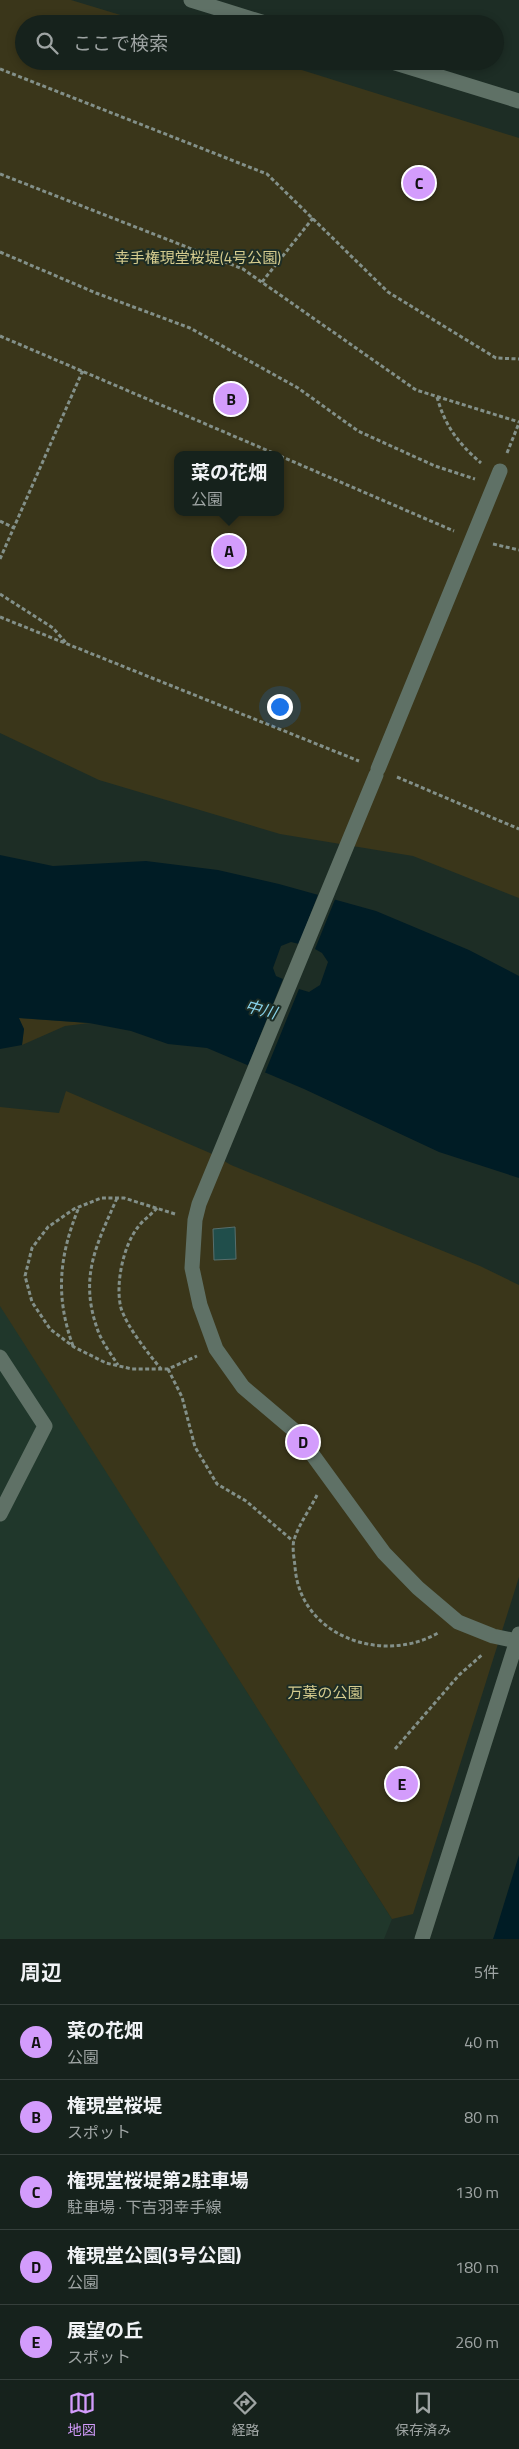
<!DOCTYPE html>
<html lang="ja">
<head>
<meta charset="utf-8">
<style>
  body { margin:0; font-family:"Titillium Web","Noto Sans JP",sans-serif; background:#1f2a25; color:#f1f3f6 }
  .you { position:absolute; left:279px; top:706px; width:18px; height:18px; margin:-12px; border:4px solid #fff; border-radius:50%; background:#1a73e8; box-shadow:0 0 0 8px #1a73e833 }
  .badge { display:grid; place-items:center; width:32px; height:32px; border-radius:50%; background:#d39cfc; color:#111; font-size:16px; font-weight:700 }
  .pin { position:absolute; translate:-50% -50%; border:2px solid #fff; box-shadow:0 1px 5px #0006 }
  .popup { position:absolute; left:174px; top:451px; width:110px; height:65px; box-sizing:border-box; display:grid; place-content:center; border-radius:10px; background:#16221c; filter:drop-shadow(0 1px 4px #0005); font-size:16px; white-space:nowrap; color:#9ea4a3 }
  .popup b { font-size:19px; color:#f1f3f6 }
  .popup::after { content:''; position:absolute; left:50%; top:100%; margin-left:-10px; border:10px solid transparent; border-top-color:#16221c }
  .list { margin:0; padding:0; list-style:none }
  h2 { display:flex; justify-content:space-between; align-items:center; height:65px; margin:0; padding:0 20px; font-size:21px }
  h2 small { font-size:16px; font-weight:400; color:#9ea4a3 }
  .list li { display:grid; grid-template-columns:32px 1fr auto; gap:15px; align-items:center; box-sizing:border-box; height:75px; padding:0 20px; border-top:1px solid #353f3b }
  .list b { display:block; font-size:19px; white-space:nowrap }
  .list p { margin:0; font-size:16px; white-space:nowrap; color:#9ea4a3 }
  .list em { font-size:16px; font-style:normal; color:#9ea4a3 }
  .icon { flex:none; width:28px; height:28px; fill:none; stroke:currentColor; stroke-width:2; stroke-linecap:round; stroke-linejoin:round }
  .map { position:relative; flex:none; width:519px; height:1939px; overflow:hidden }
  .search { position:absolute; background:#16221c; box-shadow:0 2px 8px #0003; left:15px; right:15px; top:15px; height:55px; display:flex; align-items:center; gap:12px; box-sizing:border-box; padding:0 18px; border-radius:28px; color:#9ea4a3; font-size:19px }
  .sheet { height:440px; background:#16221c }
  nav { display:flex; justify-content:space-around; align-items:center; box-sizing:border-box; height:70px; border-top:1px solid #353f3b; background:#16221c; font-size:14px; color:#9ea4a3 }
  nav a { display:grid; justify-items:center; gap:2px }
  nav .on { color:#d39cfc }
  .map>svg:first-child { display:block }
  .built { fill:#20372b }
  .green { fill:#3a361a; fill-rule:evenodd }
  .water { fill:#001c25 }
  .pier { fill:#1d2d25 }
  .building { fill:#204e4b; stroke:#576e6c }
  .lines { fill:none; stroke-linecap:round; stroke-linejoin:round }
  .path { stroke:#839089; stroke-width:3; stroke-dasharray:4 2.5; stroke-linecap:butt }
  .service { stroke:#5f7166; stroke-width:15 }
  .pedestrian { stroke:#5f7166; stroke-width:15 }
  .minor { stroke:#5f7166; stroke-width:15 }
  .secondary { stroke:#5f7166; stroke-width:15 }
  .labels { text-anchor:middle; stroke-width:4; stroke-linejoin:round; paint-order:stroke }
  .park-label { font-size:15px; fill:#d4cb8e; stroke:#1d2d25 }
  .water-label { font-size:16px; font-style:italic; fill:#89d3eb; stroke:#1d2d25 }
</style>
</head>
<body>
<div class="map">
<svg width="519" height="1939" viewBox="0 0 519 1939">
  <rect width="100%" height="100%" fill="#1d2d25"/>
  <path class="built" d="M0,1304L392,1919L384,1939H0Z"/>
  <path class="green" d="M0,0H71L150,24H24V61H273L519,138V898L413,856L280,834L99,780L0,733ZM178,455H280V512H178Z
    M18,1018L89,1023L65,1026L22,1045L24,1029Z
    M66,1091L210,1153L231,1165L480,1266L519,1285V1577L413,1914L392,1919L0,1306V1107L59,1113Z"/>
  <path class="water" d="M0,855L53,866L146,861L218,870L279,884L376,911L469,950L519,976V1178L439,1152L304,1089L207,1048L168,1044L131,1031L89,1023L19,1018L24,1029L22,1045L0,1049Z
    M519,1855V1939H493L495,1933Z"/>
  <path class="pier" d="M319,892L336,897L315,949L322,953L328,962L320,985L309,992L299,989L264,1075L247,1068L283,979L276,976L273,968L281,946L291,942L299,944Z"/>
  <path class="building" d="M235,1227L236,1259L214,1260L213,1229Z"/>
  <g class="lines">
    <path class="path" d="M0,69L267,174L388,292L496,358L519,359
      M0,174L243,269L416,390L519,422
      M0,252L96,293L190,328L298,388L358,431L435,466L475,479
      M262,282L313,218
      M0,336L278,455
      M437,397C445,426 458,443 481,463
      M507,453L519,423
      M280,456L454,531
      M0,521L14,528
      M493,544L519,550
      M0,559L83,370
      M0,594L53,628L67,644
      M0,617L359,761
      M397,777L519,829
      M117,1198C97,1244 79,1276 97,1328C101,1341 111,1354 118,1365
      M157,1208C151,1215 143,1220 138,1227C123,1246 115,1285 121,1308C127,1327 148,1353 161,1369
      M175,1214L124,1198H101L74,1209L48,1227L32,1248L25,1276L32,1302L50,1329L74,1347L106,1363L132,1369H168L197,1356
      M73,1346C55,1296 59,1256 79,1207
      M168,1369L182,1397L195,1447L217,1484L246,1501L293,1541
      M317,1495C310,1509 299,1524 294,1540C292,1547 294,1558 295,1566C299,1636 382,1665 438,1633
      M395,1749L459,1675L483,1654"/>
    <path class="service" d="M0,1357L45,1426L0,1514"/>
    <path class="pedestrian" d="M378,769L500,471
      M376,775L199,1204L195,1220L192,1268L200,1305L216,1349L243,1387L296,1432L384,1553L418,1588L458,1622L493,1636L517,1641"/>
    <path class="minor" d="M422,1939L519,1634"/>
    <path class="secondary" d="M191,0L268,24
      M389,61L519,101"/>
  </g>
  <g class="labels">
    <g class="park-label">
      <text x="198" y="263">幸手権現堂桜堤(4号公園)</text>
      <text x="325" y="1698">万葉の公園</text>
    </g>
    <g class="water-label">
      <text transform="translate(261 1009) rotate(15)" y="6">中川</text>
    </g>
  </g>
</svg>
<div class="you"></div>
<div class="pin badge" style="left:229px;top:551px">A</div>
<div class="popup"><b>菜の花畑</b>公園</div>
<div class="pin badge" style="left:231px;top:399px">B</div>
<div class="pin badge" style="left:419px;top:183px">C</div>
<div class="pin badge" style="left:303px;top:1442px">D</div>
<div class="pin badge" style="left:402px;top:1784px">E</div>
<div class="search"><svg class="icon" aria-label="search" viewBox="0 0 24 24"><circle cx="10" cy="10" r="6"/><path d="M15 15l6 6"/></svg>ここで検索</div>
</div>
<section class="sheet">
<h2>周辺<small>5件</small></h2>
<ul class="list">
<li><span class="badge">A</span><div><b>菜の花畑</b><p>公園</p></div><em>40 m</em></li>
<li><span class="badge">B</span><div><b>権現堂桜堤</b><p>スポット</p></div><em>80 m</em></li>
<li><span class="badge">C</span><div><b>権現堂桜堤第2駐車場</b><p>駐車場 · 下吉羽幸手線</p></div><em>130 m</em></li>
<li><span class="badge">D</span><div><b>権現堂公園(3号公園)</b><p>公園</p></div><em>180 m</em></li>
<li><span class="badge">E</span><div><b>展望の丘</b><p>スポット</p></div><em>260 m</em></li>
</ul>
</section>
<nav>
<a class="on"><svg class="icon" aria-label="map" viewBox="0 0 24 24"><path d="M3 6l6-2 6 2 6-2v14l-6 2-6-2-6 2zM9 4v14M15 6v14"/></svg>地図</a>
<a><svg class="icon" aria-label="directions" viewBox="0 0 24 24"><path d="M12 3l9 9-9 9-9-9zM9 14v-3h6M13 9l2 2-2 2"/></svg>経路</a>
<a><svg class="icon" aria-label="saved" viewBox="0 0 24 24"><path d="M7 4h10v16l-5-4-5 4z"/></svg>保存済み</a>
</nav>
</body>
</html>
